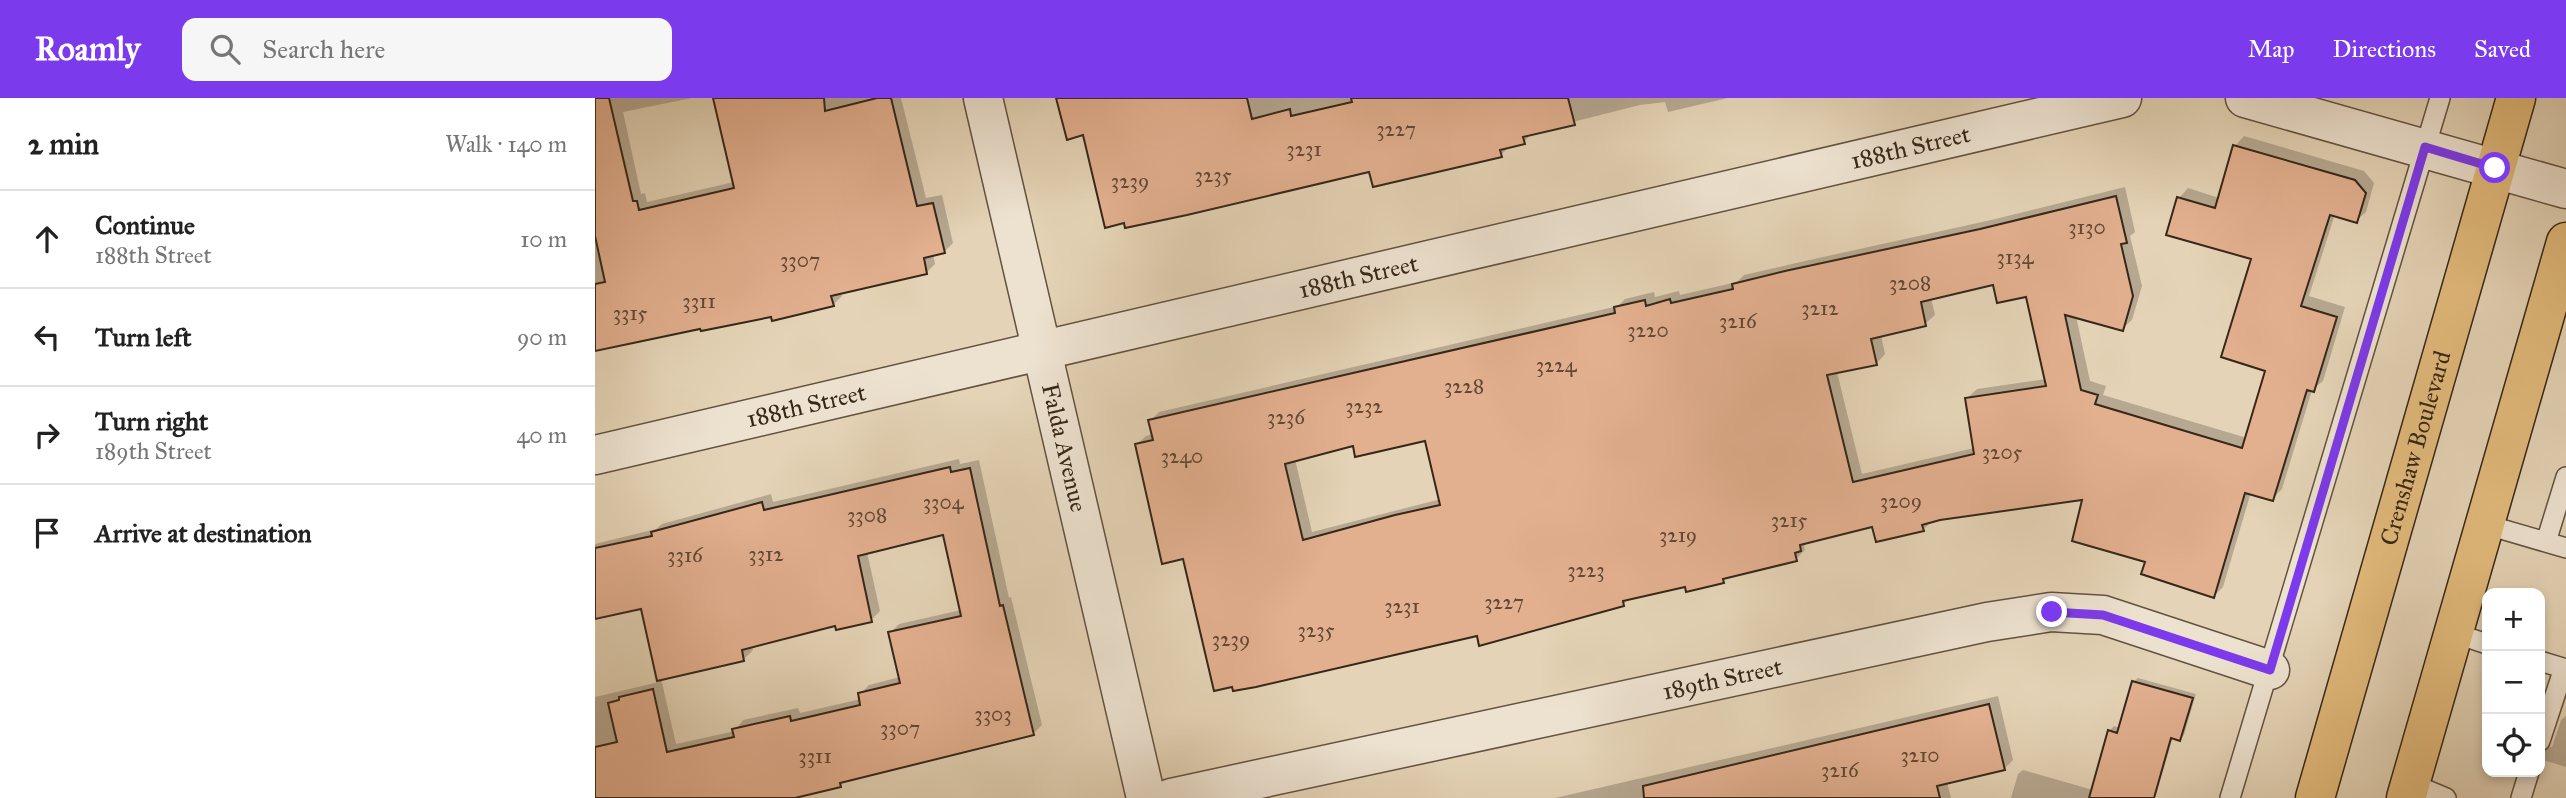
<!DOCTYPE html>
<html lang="en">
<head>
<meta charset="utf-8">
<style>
  body { margin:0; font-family:"IM FELL Great Primer",serif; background:#f6f6f6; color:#222 }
  .controls { position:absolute; right:21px; bottom:21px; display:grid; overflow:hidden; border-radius:14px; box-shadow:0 4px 10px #0003 }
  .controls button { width:63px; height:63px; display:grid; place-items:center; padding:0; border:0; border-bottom:2px solid #e0e0e0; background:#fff; color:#222; font:35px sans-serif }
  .stop { position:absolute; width:21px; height:21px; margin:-16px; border:5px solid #7c3aed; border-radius:50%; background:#fff }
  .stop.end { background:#7c3aed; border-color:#fff; box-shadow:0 2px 7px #0008 }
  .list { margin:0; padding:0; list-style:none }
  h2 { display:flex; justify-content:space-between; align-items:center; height:91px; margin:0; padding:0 28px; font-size:30px }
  h2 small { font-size:23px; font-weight:400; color:#767676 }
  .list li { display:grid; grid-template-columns:46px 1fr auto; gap:21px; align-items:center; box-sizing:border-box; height:98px; padding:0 28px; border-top:2px solid #e0e0e0 }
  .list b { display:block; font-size:26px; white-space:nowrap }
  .list p { margin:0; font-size:23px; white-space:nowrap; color:#767676 }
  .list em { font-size:23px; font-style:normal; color:#767676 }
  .icon { flex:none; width:38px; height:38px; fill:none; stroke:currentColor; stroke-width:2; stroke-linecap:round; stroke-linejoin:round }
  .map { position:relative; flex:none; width:1971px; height:700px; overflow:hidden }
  header { display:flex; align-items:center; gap:42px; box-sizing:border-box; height:98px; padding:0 35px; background:#7c3aed; color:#fff }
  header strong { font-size:33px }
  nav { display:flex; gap:38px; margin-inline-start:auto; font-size:24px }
  .search { width:490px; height:63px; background:#f6f6f6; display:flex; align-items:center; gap:18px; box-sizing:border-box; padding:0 24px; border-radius:14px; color:#767676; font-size:26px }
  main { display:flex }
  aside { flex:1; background:#fff }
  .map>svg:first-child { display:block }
  .shadow { fill:#0003; fill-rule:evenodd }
  .building { fill:#e2af8f; stroke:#362718; stroke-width:2; fill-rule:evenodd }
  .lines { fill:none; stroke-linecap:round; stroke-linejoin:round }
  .service-casing { stroke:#625240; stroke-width:22 }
  .minor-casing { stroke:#625240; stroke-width:41 }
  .primary-casing { stroke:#362718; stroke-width:41 }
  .service { stroke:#ede2d0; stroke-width:19 }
  .minor { stroke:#ede2d0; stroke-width:38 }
  .primary { stroke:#e2ba7b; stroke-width:38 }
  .route { stroke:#7c3aed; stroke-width:9 }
  .labels { text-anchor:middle; stroke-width:5; stroke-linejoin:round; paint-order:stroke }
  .number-label { font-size:21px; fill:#614936 }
  .street-label { font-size:24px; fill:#362718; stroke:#ede2d0 }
</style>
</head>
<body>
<header>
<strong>Roamly</strong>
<div class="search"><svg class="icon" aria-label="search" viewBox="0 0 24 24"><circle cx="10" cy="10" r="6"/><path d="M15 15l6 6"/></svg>Search here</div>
<nav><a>Map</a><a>Directions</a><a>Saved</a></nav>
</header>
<main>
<aside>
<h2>2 min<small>Walk · 140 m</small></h2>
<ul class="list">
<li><svg class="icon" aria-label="ahead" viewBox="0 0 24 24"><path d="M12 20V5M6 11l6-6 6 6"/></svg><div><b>Continue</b><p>188th Street</p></div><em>10 m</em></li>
<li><svg class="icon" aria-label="left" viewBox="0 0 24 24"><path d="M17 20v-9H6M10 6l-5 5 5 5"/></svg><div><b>Turn left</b></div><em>90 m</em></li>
<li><svg class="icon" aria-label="right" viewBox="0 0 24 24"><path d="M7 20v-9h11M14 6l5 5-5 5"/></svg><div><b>Turn right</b><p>189th Street</p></div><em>40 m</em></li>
<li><svg class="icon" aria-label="arrive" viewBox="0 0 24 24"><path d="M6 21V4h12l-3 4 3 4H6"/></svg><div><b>Arrive at destination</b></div></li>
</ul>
</aside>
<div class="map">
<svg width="1971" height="700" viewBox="0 0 1971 700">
  <rect width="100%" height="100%" fill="#e4d3b6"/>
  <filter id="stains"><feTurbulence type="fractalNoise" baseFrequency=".00286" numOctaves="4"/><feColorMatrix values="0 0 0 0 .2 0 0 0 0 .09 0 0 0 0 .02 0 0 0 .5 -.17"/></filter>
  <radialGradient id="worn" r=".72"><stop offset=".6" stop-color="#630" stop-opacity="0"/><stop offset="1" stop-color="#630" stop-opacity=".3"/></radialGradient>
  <path class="shadow" d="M0,0H97L28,14L46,96L50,95L52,104L139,84L120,0H306L331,100L347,97L358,145L349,154L338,156L340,166L331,175L246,194L247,198L238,207L107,229L0,252Z
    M463,0H1133L1073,14L1070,4L1045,7L938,34L929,44L916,47L906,57L775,71L490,35Z
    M1649,38L1769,73L1779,85L1771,114L1761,123L1740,116L1714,198L1750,209L1728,283L1717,292L1687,391L1677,401L1656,394L1628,489L1619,498L1552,463L1489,400L1337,423L1328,432L1278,427L1214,443L1209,448L1210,452L1201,461L1133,478L1128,483L1092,487L1035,500L1028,506L886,546L883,536L589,459L541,347L551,338L558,336L555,323L564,314L1023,208L1030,201L1059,194L1060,199L1084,193L1085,197L1142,184L1149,177L1201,165L1396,122L1530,89L1540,134L1535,138L1547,188L1537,222L1527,231L1481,218L1495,283L1511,288L1508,297L1652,340L1672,271L1658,160L1584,100L1593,90L1624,100L1640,48ZM1399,185L1432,197L1451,281L1382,291L1372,300L1379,350L1267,376L1242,274L1281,266L1290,256L1286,237L1330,226L1340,217L1336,200ZM832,341L846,401L717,434L700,361L759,346Z
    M364,361L365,366L384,362L414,500L416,499L447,627L438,636L252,681L245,688L170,700H0V599L64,584L47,509L0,519V446L61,431L67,426L176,396L178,404ZM350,435L366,512L304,526L295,535L305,579L274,587L265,596L266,601L205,615L203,610L148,622L140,633L81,646L66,580L149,561L158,552L156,547L242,526L276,522L285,513L272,454Z
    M1543,580L1601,596L1589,637L1585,641L1578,639L1560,700H1416L1423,676L1428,672L1498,692L1514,633L1519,628L1525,630L1538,584Z
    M1403,598L1418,662L1409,671L1352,684L1356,700H960Z
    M1971,618V669L1945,661V650L1957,649L1966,622Z"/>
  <path class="building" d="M0,0H14L38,103H42L44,112L139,90L118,0H229L230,13L282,0H296L322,108L338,105L350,155L329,160L332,176L236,198L239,208L177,223L176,219L106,233L105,231L0,253V186L10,184L0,138Z
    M461,0H652L657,21L695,11L696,18L757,4L756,0H973L980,27L928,39L930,46L905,52L907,59L778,89L774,74L592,117L530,130L529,125L510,130L488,37L472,42Z
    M1638,47L1760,82L1771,95L1762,125L1735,117L1706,208L1742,219L1719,294L1712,292L1678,403L1650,395L1619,500L1546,476L1550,464L1477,443L1487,402L1345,422L1327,427L1329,433L1281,444L1277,429L1205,447L1206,453L1200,455L1202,463L1128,481L1129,485L1091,494L1090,489L1028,503L1029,508L884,548L882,538L661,589L638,593L637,589L619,593L588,461L567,466L540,346L558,342L553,322L1020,215L1019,209L1050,202L1051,208L1075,201L1076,205L1138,191L1137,186L1190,173L1385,131L1521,98L1532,145L1526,146L1538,198L1528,233L1470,217L1486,292L1503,297L1500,306L1647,350L1670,273L1626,259L1656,161L1571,137L1582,99L1620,110ZM1398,187L1402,205L1431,199L1451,288L1370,300L1379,356L1258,384L1232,277L1282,267L1276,241L1331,228L1326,204ZM830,343L845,407L800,417L708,442L690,366L758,348L760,359Z
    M355,369L356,374L375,370L405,508L408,507L439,637L245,685L246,689L200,700H0V649L22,644L13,605L24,602V599L58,591L72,654L139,639L137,631L195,618L196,623L265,607L263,595L305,585L293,534L366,518L348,437L263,458L277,524L241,532L240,528L147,552L149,563L62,583L46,511L0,521V450L57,438L56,434L167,404L169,412Z
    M1537,583L1598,600L1585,643L1576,640L1559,700H1494L1513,632L1522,635Z
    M1394,606L1410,672L1342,688L1345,700H1049L1048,688Z"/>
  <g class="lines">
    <defs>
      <path id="service" d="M1889,426L1971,450
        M1951,444L1971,379
        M1859,535L1892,546
        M1945,563L1971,571
        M1945,643L1969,570
        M1815,685L1851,700
        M1635,700L1845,0
        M1926,700L1934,674"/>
      <g id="minor">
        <path id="s1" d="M388,0L551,700"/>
        <path d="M1650,0L1971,91"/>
        <path id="s2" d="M0,357L1527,0"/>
        <path id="s3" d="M576,700L1392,524L1456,514L1508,517L1675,572"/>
      </g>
      <g id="primary">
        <path id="s4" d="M1720,700L1921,0"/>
        <path d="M1811,700L1971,144"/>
      </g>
    </defs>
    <use href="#service" class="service-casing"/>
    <use href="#minor" class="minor-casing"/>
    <use href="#primary" class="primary-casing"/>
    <use href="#service" class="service"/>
    <use href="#minor" class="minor"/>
    <use href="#primary" class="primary"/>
  </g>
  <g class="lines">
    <path class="route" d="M1457,514L1508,517L1675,572L1830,49L1900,70"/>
  </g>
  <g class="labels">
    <g class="number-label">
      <text x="801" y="38">3227</text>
      <text x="709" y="58">3231</text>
      <text x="618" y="84">3235</text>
      <text x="535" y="90">3239</text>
      <text x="1492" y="136">3130</text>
      <text x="1420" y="166">3134</text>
      <text x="205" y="169">3307</text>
      <text x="1315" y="192">3208</text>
      <text x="104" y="210">3311</text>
      <text x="1225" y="217">3212</text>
      <text x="35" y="222">3315</text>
      <text x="1143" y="230">3216</text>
      <text x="1053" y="239">3220</text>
      <text x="961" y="274">3224</text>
      <text x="869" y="295">3228</text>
      <text x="769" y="315">3232</text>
      <text x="691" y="326">3236</text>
      <text x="1407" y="361">3205</text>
      <text x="587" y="365">3240</text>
      <text x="1306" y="410">3209</text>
      <text x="348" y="411">3304</text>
      <text x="272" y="424">3308</text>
      <text x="1194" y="429">3215</text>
      <text x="1083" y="444">3219</text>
      <text x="171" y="463">3312</text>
      <text x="90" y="464">3316</text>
      <text x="991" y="479">3223</text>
      <text x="909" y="511">3227</text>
      <text x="807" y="515">3231</text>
      <text x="721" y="539">3235</text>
      <text x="636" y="548">3239</text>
      <text x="398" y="623">3303</text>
      <text x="305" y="637">3307</text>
      <text x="1325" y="664">3210</text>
      <text x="220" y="665">3311</text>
      <text x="1245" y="679">3216</text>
    </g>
    <g class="street-label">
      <text dy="8" stroke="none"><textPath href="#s2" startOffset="1351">188th Street</textPath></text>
      <text dy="8" stroke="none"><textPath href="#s2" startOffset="784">188th Street</textPath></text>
      <text dy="8" stroke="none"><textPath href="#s2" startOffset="217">188th Street</textPath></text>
      <text dy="8" stroke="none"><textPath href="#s1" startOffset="359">Falda Avenue</textPath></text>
      <text dy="8" stroke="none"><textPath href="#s4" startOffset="364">Crenshaw Boulevard</textPath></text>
      <text dy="8" stroke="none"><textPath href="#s3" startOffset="564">189th Street</textPath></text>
    </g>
  </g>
  <rect width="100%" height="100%" filter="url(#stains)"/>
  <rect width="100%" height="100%" fill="url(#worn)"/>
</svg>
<div class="controls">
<button>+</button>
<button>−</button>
<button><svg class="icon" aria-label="locate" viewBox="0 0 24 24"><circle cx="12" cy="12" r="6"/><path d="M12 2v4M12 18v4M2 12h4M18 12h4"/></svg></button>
</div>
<div class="stop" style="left:1900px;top:70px"></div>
<div class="stop end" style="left:1457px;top:514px"></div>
</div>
</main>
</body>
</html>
